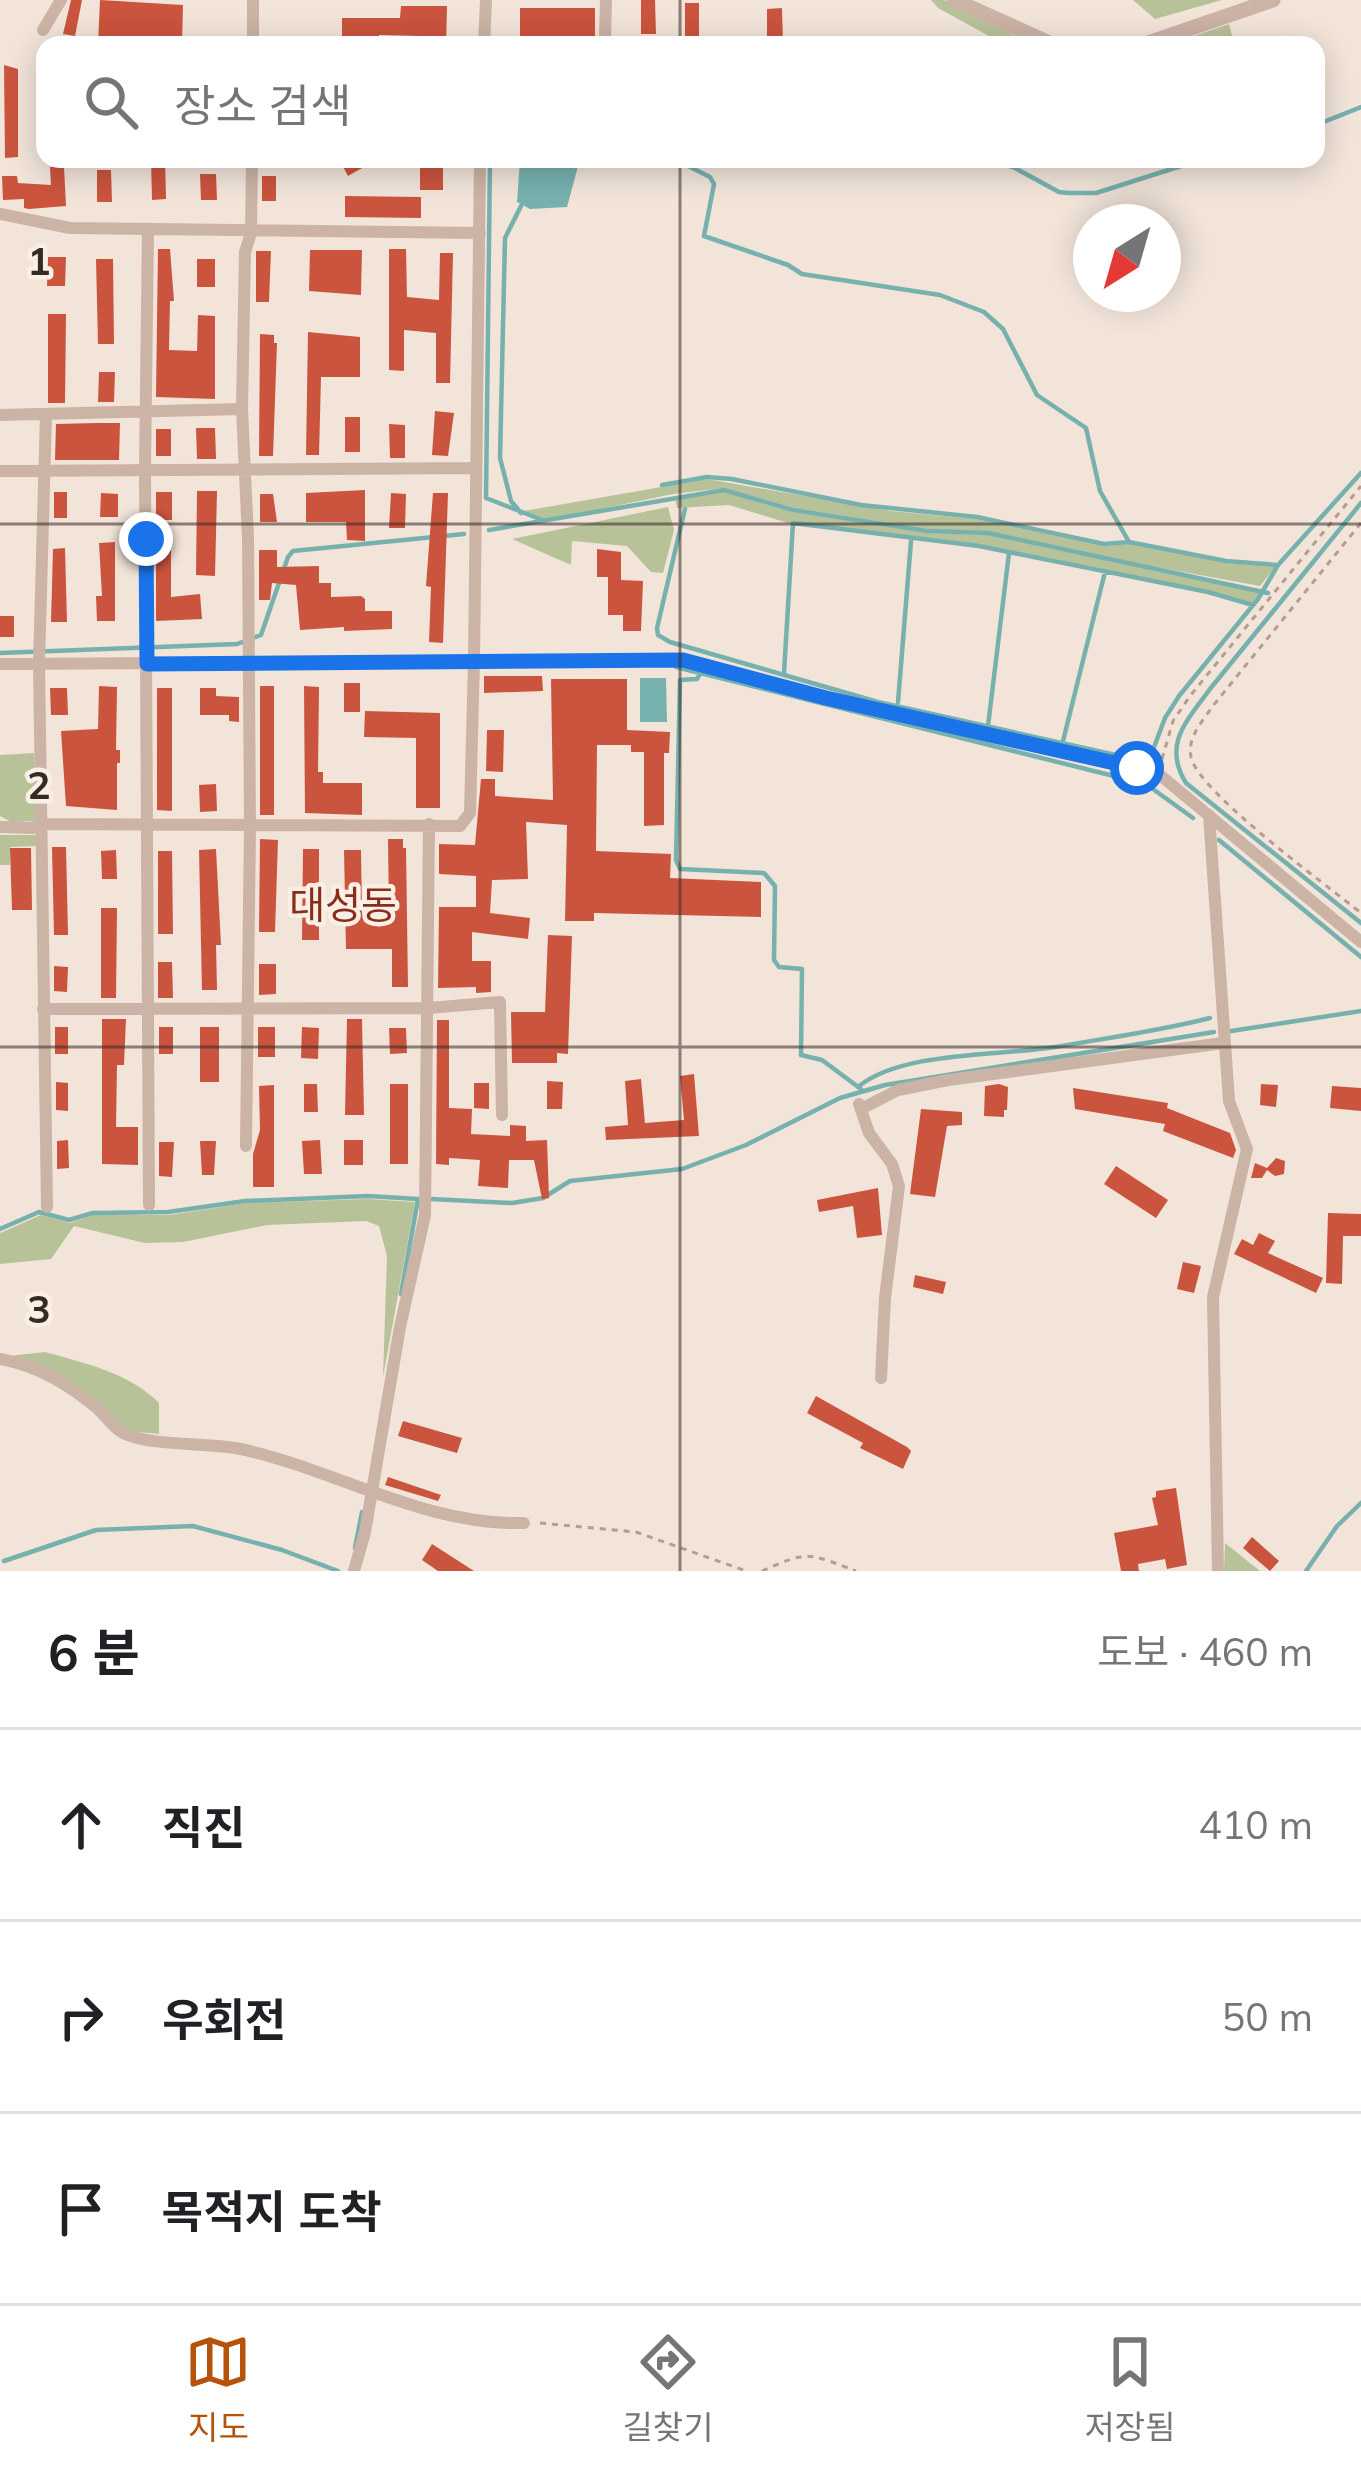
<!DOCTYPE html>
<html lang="ko">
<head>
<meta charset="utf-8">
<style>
  body { margin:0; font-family:Mulish,"Noto Sans KR",sans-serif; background:#f2f2f2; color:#202124 }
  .compass { position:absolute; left:1073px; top:204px; width:108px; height:108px; border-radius:50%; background:#fff; box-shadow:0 6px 30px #0003; rotate:217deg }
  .stop { position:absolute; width:36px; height:36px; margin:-27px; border:9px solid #1a73e8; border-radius:50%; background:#fff }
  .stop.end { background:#1a73e8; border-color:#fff; box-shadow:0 3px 12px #0008 }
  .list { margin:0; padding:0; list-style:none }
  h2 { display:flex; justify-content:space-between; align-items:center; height:156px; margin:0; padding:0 48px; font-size:51px }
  h2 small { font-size:39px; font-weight:400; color:#757577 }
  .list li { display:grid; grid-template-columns:78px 1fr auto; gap:36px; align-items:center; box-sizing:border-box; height:192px; padding:0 48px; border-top:3px solid #e0e0e0 }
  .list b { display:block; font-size:45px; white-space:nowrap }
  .list em { font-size:39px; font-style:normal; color:#757577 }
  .icon { flex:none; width:66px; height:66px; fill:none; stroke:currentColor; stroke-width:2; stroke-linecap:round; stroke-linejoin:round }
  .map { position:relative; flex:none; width:1361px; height:1571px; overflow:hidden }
  .search { position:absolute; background:#fff; box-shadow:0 6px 30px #0003; left:36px; right:36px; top:36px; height:132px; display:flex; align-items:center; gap:30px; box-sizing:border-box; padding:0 42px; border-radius:24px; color:#757577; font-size:45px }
  .sheet { height:732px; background:#fff }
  nav { display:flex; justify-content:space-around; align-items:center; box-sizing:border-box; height:168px; border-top:3px solid #e0e0e0; background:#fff; font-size:33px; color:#757577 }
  nav a { display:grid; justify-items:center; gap:6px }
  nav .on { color:#b45309 }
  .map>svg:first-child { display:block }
  .green { fill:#b8c299 }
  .water { fill:#77b1ae }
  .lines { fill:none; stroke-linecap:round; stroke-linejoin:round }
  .stream { stroke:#77b1ae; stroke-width:4.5 }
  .building { fill:#cb543e }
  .path { stroke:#b79c8f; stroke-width:3; stroke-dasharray:6 6; stroke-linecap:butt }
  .minor { stroke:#cbb3a5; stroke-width:12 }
  .tertiary { stroke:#cbb3a5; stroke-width:15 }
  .route { stroke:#1a73e8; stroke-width:15 }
  .grid { fill:none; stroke:#362a26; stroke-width:3; stroke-opacity:0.55 }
  .labels { text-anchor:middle; stroke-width:9; stroke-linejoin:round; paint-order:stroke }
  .quarter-label { font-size:39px; fill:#882c1c; stroke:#faefe5 }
  .grid-label { font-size:39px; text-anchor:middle; font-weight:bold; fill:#362a26; stroke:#faefe5; stroke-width:9; stroke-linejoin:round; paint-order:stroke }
</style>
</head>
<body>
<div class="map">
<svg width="1361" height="1571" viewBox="0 0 1361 1571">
  <rect width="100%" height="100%" fill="#f2e4d9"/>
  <path class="green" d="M931,0H944L1032,45L998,41L938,8Z
    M1133,0H1222L1155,19Z
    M1229,24L1233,39L1229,45H1168Z
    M707,479L891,511L976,519L1104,546L1129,544L1226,563L1276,566L1260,586L1085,554L990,532L928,529L794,508L724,488L673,494L548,520L524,511Z
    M724,492L792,512L927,533L988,535L1261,590L1253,603L1209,591L979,545L791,524L729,505L677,508L675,498Z
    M668,507L674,530L663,573L651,572L627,546L572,541L571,565L512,539Z
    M34,753L37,821L11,822L0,816V755Z
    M0,835H37V846L10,847V865H0Z
    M368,1199L415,1202L383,1377L387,1256L379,1226L366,1221L267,1225L183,1242L145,1243L74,1226L51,1259L0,1264V1233L41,1215L70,1223L94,1215H169L246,1203Z
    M45,1352C84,1363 130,1373 159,1403V1434L128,1431L9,1356Z
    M1225,1543L1260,1571H1224Z"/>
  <path class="water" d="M520,159H580L567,207L530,209L517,202Z
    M640,678H666L667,722H640Z"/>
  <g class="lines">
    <path class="stream" d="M1316,125L1361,107
      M490,159L486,498L545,521
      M674,159L710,177L714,184L704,236L788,265L802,274L940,295L984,312L1003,329L1037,395L1086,428L1100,491L1129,542L1226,561L1277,565
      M815,159L826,163L837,159
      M983,159L1013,167L1059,192L1069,193H1096L1203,159
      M521,206L505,238L500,458L511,501L521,513
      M662,485L707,477L732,479L861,505L977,517L1104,544L1129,542
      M1361,503L1210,689C1187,721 1162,744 1186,783L1361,923
      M685,509L657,628L658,635L670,642L878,702L1143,761L1151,755L1165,718L1179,696L1258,599L1278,565L1361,473
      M489,530L724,490L793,510L927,531L988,533L1268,593
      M0,653L237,644L261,635L288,557L293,551L464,534
      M676,667L1146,784L1193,818
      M784,673L793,523L979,546L1208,592L1253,605
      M700,674L697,679L680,680L676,860L680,869L764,873L775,886L774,960L779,967L802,969L801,1055L822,1060L861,1089
      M898,702L911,541
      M988,726L1009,553
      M1063,741L1105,572
      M1219,840L1361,957
      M1231,1031L1361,1011
      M858,1087C901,1051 999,1056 1055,1047C1107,1038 1159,1031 1210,1018
      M431,1199L512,1203L543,1198L570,1181L682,1169L746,1145L840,1098L885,1085L1214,1032
      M0,1229L39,1212L69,1220L93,1213L168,1212L245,1201L368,1196L418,1199L401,1294
      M355,1548L362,1512
      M4,1561L96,1530L193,1526L282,1550L338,1571
      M1306,1571L1337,1526L1361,1503"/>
  </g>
  <path class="building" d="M71,0H82L75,36L63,34Z
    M100,0L183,5L182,42L98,44Z
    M641,0H655L656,34H641Z
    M685,3H699V36H685Z
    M401,6H447L446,45H421V36L379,35V45H342V18H400Z
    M520,8H595V38H520Z
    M782,8L783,45H767V9Z
    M4,65L18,69V157L5,158Z
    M151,159H165L166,199L152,200Z
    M339,159H378L348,176Z
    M420,159H443V190H420Z
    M50,167H64L66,206L29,209L24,208V199L3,200L2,176H17L18,183L51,185Z
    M97,170H111L112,202H97Z
    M200,174H216L217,200H201Z
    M262,176H276V201H262Z
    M345,196L421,197V218L345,217Z
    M158,249H170L174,301H170L169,350L197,351L198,315L215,316V399L156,397Z
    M389,249H406L407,297L439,300L440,253H453L450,383H436V333L404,330V371L389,370Z
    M310,250H362L361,295L309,291Z
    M256,251H271L269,302H256Z
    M48,257H66L65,286H47Z
    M96,259H113L114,344H98Z
    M197,259H215V287H197Z
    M48,314H66L65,403H48Z
    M308,332L360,337V377H321L319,455H306Z
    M260,334L274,335V343H277L273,456H259Z
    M99,372H115L114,402H98Z
    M435,411L454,413L448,456L432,455Z
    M345,417H360V452H345Z
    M97,423H120L119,460H55L56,424Z
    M389,424L405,425V458H390Z
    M196,428H215L216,459H197Z
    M156,429H171V456H156Z
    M365,490V541L347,540L346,522H306V493Z
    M197,491H217L215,576L196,575Z
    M54,492H67V518H54Z
    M156,492H172V520H156Z
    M101,493L118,494V517H100Z
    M391,493L406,494L405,528H389Z
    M433,493H448L443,643L429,642L431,587L426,586Z
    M260,494H273L277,522H260Z
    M115,542V621H97L96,596H102L99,543Z
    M65,548L67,622H51L53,549Z
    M597,549L621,552V580L643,581L641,631H623V615H608V577H597Z
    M156,550H171V597L200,594L202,619L156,621Z
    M259,550H277V567L319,566V583H331V597L361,596L365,599V611H392V629L344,631V627L300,630L296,585L272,583L270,600H259Z
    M0,616H14V637H0Z
    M484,676H542L543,691L484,693Z
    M551,679H627V730L670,732L669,753H664V825L644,826V752H631V745H597L596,851L671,854L670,878L761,882V917L594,913V921H565L567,825L526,822L528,879L492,880L490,913L530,918L528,939L472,932V961H491V992L476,993V987L438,988L439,907H476V876L439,874V844L475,845L481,779H495V796L553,800Z
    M344,683H360V712H344Z
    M99,686L117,687L116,750H120V763H117V810L66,806L61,731L98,729Z
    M260,686H274V815H260Z
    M304,686L319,687L318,772H323V783H362V815L305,813Z
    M50,688H67L68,715H51Z
    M157,688H172V811L157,810Z
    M200,688H216V696L239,697V722L229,721V715H200Z
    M365,711L440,713V808H416V738L364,737Z
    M487,730H504L503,772L486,771Z
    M216,784L217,811L200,812L199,785Z
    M260,839L278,840L275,932H259Z
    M388,839H403V848H406L408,987H392V949H346L344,850H361L362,914H389Z
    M52,847H66L68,935H54Z
    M10,848H31L32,910H12Z
    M216,849L221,945H216L217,990H202L199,850Z
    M303,849H319V940H302Z
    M116,850L117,879H102L101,851Z
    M158,851H172L173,934H158Z
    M101,908H117L116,998H101Z
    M548,935L572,936L568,1054L557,1053V1063H512L511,1012H545Z
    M158,962H172L173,998H158Z
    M259,964H276V994L259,995Z
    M54,966L68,967L67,992L54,991Z
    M102,1019H126L124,1065H117L116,1127H138V1165L102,1164Z
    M347,1019H362L364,1115H345Z
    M437,1020H449V1108L472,1109L471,1134L510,1136V1125L526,1126V1141L547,1140L549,1198L542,1199L534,1160H509L508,1188L478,1186L480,1160L449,1158V1165L436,1164Z
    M55,1027H68V1054H55Z
    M159,1027H173V1054H159Z
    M200,1027H219V1082H200Z
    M258,1027H275V1057H258Z
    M302,1027L319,1028L318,1059L301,1058Z
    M389,1028H406L407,1053L390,1054Z
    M694,1074L699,1136L606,1140L605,1127L628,1125L625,1081L641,1079L645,1123L684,1120L680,1076Z
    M547,1081L563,1082L562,1109H547Z
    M56,1082L68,1083V1111L56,1110Z
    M474,1083H489V1109L474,1108Z
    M304,1084H317L318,1112H304Z
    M390,1084H408V1164H390Z
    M999,1084L1008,1087L1007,1110H1004V1117L984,1116L985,1086Z
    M1261,1084L1278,1085L1276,1107L1260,1105Z
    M274,1085V1187H253V1154L260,1130L259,1086Z
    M1332,1086L1361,1088V1111L1330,1108Z
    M1073,1088L1168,1103L1167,1108L1230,1133L1236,1150L1233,1158L1163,1131L1165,1124L1075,1109Z
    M921,1109L962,1112V1125L947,1126L935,1197L910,1194Z
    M68,1140L69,1168L57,1169V1141Z
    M320,1140L322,1174H304L302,1141Z
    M344,1140H363V1165H344Z
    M200,1141H216L214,1175H202Z
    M159,1142H174L172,1177L159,1176Z
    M1276,1158L1285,1161L1284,1174L1275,1176L1267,1170L1262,1178H1251L1255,1163L1267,1168Z
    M1116,1166L1168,1200L1156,1218L1104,1184Z
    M878,1188L882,1235L857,1238L853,1206L819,1212L817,1200Z
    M1328,1213L1361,1214V1236H1343L1342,1284L1326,1283Z
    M1259,1233L1275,1241L1268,1253L1323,1278L1316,1293L1234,1254L1242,1239L1253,1245Z
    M1183,1262L1201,1266L1194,1293L1177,1289Z
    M915,1275L946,1282L943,1294L913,1287Z
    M816,1396L907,1447L911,1451L903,1469L860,1448L863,1443L807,1413Z
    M403,1421L462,1438L457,1453L398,1436Z
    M388,1477L441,1495L438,1501L385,1485Z
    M1176,1488L1187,1565L1167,1569L1165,1559L1138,1564L1139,1571H1121L1114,1533L1158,1525L1152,1498L1156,1497V1491Z
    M1252,1537L1279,1561L1270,1571L1243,1548Z
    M432,1544L474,1571H438L422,1560Z"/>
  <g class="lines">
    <path class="path" d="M1361,523L1212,707C1202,722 1187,738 1191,757C1198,792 1328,886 1361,913
      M1162,759L1173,721L1190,696L1361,486
      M540,1523L636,1532L746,1571
      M762,1571C809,1550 808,1553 856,1571"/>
    <path class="minor" d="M43,30L61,0
      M605,39L606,0
      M253,45V0
      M484,45L486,0
      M0,214L70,228L480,233
      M148,229L145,470L149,1205
      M46,414L39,663L47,1207
      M0,415L242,409
      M0,471L476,468
      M0,664L474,661L480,159
      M1209,815L1229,1101L1247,1149L1213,1297L1218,1571
      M0,827L32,828L44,824L460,826L470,813L474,661L683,660L826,698L1160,775L1361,942
      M43,1009L429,1008L500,1002L502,1115
      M859,1104L869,1133L892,1164L899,1186L885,1298L881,1378
      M863,1108L898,1090L948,1080L1223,1043
      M246,1146L250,827L248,538L242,409L245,252L251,233L252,159
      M0,1359C38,1366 68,1384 97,1408C106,1416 113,1428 123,1433C153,1447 207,1442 241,1449C337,1470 424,1526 524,1523
      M354,1571L365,1532L400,1327L425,1215L429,824"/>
    <path class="tertiary" d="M954,0L1054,45
      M1142,45L1273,0"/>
  </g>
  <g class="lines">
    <path class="route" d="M146,539L147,664L683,660L826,698L1137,768"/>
  </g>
  <path class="grid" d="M680,0V45M680,159V1571M0,524H1361M0,1047H1361"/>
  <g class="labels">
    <g class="quarter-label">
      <text x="343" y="919">대성동</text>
    </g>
  </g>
  <g class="grid-label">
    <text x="39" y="275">1</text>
    <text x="39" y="799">2</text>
    <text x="39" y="1323">3</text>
  </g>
</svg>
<svg class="compass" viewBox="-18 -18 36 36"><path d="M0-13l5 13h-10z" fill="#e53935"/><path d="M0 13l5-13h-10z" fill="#757577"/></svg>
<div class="stop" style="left:1137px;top:768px"></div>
<div class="stop end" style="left:146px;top:539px"></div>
<div class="search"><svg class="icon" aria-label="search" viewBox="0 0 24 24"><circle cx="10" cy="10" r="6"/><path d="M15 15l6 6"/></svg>장소 검색</div>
</div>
<section class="sheet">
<h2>6 분<small>도보 · 460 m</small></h2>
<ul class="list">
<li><svg class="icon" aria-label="ahead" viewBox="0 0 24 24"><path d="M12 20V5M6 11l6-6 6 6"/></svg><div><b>직진</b></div><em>410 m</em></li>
<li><svg class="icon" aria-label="right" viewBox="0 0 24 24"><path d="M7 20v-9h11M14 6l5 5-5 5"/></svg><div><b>우회전</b></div><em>50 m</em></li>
<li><svg class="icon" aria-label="arrive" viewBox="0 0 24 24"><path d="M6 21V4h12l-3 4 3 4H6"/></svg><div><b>목적지 도착</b></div></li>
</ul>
</section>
<nav>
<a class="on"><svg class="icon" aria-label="map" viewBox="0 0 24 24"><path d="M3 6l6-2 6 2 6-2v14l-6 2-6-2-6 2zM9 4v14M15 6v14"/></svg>지도</a>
<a><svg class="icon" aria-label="directions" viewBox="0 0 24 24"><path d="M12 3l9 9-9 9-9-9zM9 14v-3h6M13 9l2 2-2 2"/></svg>길찾기</a>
<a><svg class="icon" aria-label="saved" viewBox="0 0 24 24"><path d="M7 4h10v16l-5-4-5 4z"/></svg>저장됨</a>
</nav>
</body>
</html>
